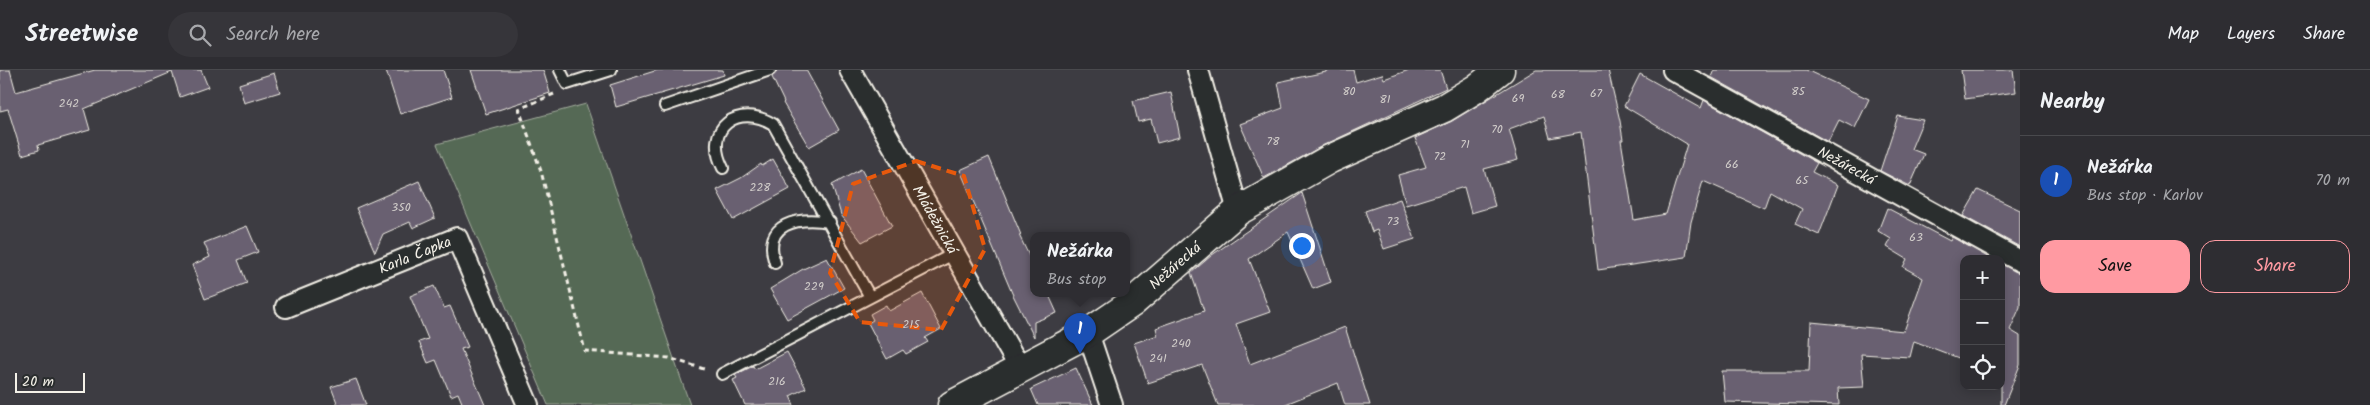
<!DOCTYPE html>
<html lang="en">
<head>
<meta charset="utf-8">
<style>
  body { margin:0; font-family:Kalam,sans-serif; background:#36353a; color:#f1f3f6 }
  .controls { position:absolute; right:15px; bottom:15px; display:grid; overflow:hidden; border-radius:10px; box-shadow:0 2px 12px #0003 }
  .controls button { width:45px; height:45px; display:grid; place-items:center; padding:0; border:0; border-bottom:1px solid #49494d; background:#2e2d32; color:#f1f3f6; font:25px sans-serif }
  .scale { position:absolute; left:15px; bottom:12px; width:70px; box-sizing:border-box; padding-left:5px; border:2px solid #f4f1e8; border-top:0; font-size:14px; line-height:18px; white-space:nowrap; color:#f4f1e8; -webkit-text-stroke:4px #2a2d2e; paint-order:stroke }
  .you { position:absolute; left:1301px; top:175px; width:18px; height:18px; margin:-12px; border:4px solid #fff; border-radius:50%; background:#1a73e8; box-shadow:0 0 0 8px #1a73e833 }
  .badge { display:grid; place-items:center; width:32px; height:32px; border-radius:50%; background:#ff9aa2; color:#fff; font-size:16px; font-weight:700 }
  .pin { position:absolute; translate:-50% -41px; filter:drop-shadow(0 1px 2px #0008) }
  .pin::after { content:''; position:absolute; top:26px; width:18px; height:15px; background:inherit; clip-path:polygon(0 0,100% 0,50% 100%) }
  .popup { position:absolute; left:1030px; top:162px; width:100px; height:65px; box-sizing:border-box; display:grid; place-content:center; border-radius:10px; background:#2e2d32; filter:drop-shadow(0 1px 4px #0005); font-size:16px; white-space:nowrap; color:#a7a8ac }
  .popup b { font-size:19px; color:#f1f3f6 }
  .popup::after { content:''; position:absolute; left:50%; top:100%; margin-left:-10px; border:10px solid transparent; border-top-color:#2e2d32 }
  .list { margin:0; padding:0; list-style:none }
  h2 { display:flex; justify-content:space-between; align-items:center; height:65px; margin:0; padding:0 20px; font-size:21px }
  h2 small { font-size:16px; font-weight:400; color:#a7a8ac }
  .list li { display:grid; grid-template-columns:32px 1fr auto; gap:15px; align-items:center; box-sizing:border-box; height:90px; padding:0 20px; border-top:1px solid #49494d }
  .list b { display:block; font-size:19px; white-space:nowrap }
  .list p { margin:0; font-size:16px; white-space:nowrap; color:#a7a8ac }
  .list em { font-size:16px; font-style:normal; color:#a7a8ac }
  .actions { display:flex; gap:10px; padding:15px 20px }
  .actions a { flex:1; padding:11px 0; border:1px solid #ff9aa2; border-radius:15px; text-align:center; font-size:18px; color:#ff9aa2 }
  .actions .main { background:#ff9aa2; color:#111 }
  .icon { flex:none; width:28px; height:28px; fill:none; stroke:currentColor; stroke-width:2; stroke-linecap:round; stroke-linejoin:round }
  .map { position:relative; flex:none; width:2020px; height:335px; overflow:hidden }
  header { display:flex; align-items:center; gap:30px; box-sizing:border-box; height:70px; padding:0 25px; background:#2e2d32; border-bottom:1px solid #49494d }
  header strong { font-size:24px }
  nav { display:flex; gap:28px; margin-inline-start:auto; font-size:18px }
  .search { width:350px; height:45px; background:#36353a; display:flex; align-items:center; gap:12px; box-sizing:border-box; padding:0 18px; border-radius:28px; color:#a7a8ac; font-size:19px }
  main { display:flex }
  aside { flex:1; background:#2e2d32 }
  .map>svg:first-child { display:block }
  .green { fill:#556955; stroke:#a4ad9e }
  .building { fill:#696071; stroke:#f4f1e8 }
  .lines { fill:none; stroke-linecap:round; stroke-linejoin:round }
  .lane-casing { stroke:#f4f1e8; stroke-width:14 }
  .street-casing { stroke:#f4f1e8; stroke-width:24 }
  .secondary-casing { stroke:#f4f1e8; stroke-width:31 }
  .path { stroke:#f4f1e8; stroke-width:3; stroke-dasharray:5 4; stroke-linecap:butt }
  .lane { stroke:#2a2d2e; stroke-width:10 }
  .street { stroke:#2a2d2e; stroke-width:20 }
  .secondary { stroke:#2a2d2e; stroke-width:28 }
  .marked { fill:#e8590c; fill-opacity:0.2; stroke:#e8590c; stroke-width:4; stroke-dasharray:10 6; stroke-linejoin:round }
  .labels { text-anchor:middle; stroke-width:4; stroke-linejoin:round; paint-order:stroke }
  .number-label { font-size:12px; fill:#d1cdca }
  .street-label { font-size:15px; fill:#f4f1e8; stroke:#2a2d2e }
</style>
</head>
<body>
<header>
<strong>Streetwise</strong>
<div class="search"><svg class="icon" aria-label="search" viewBox="0 0 24 24"><circle cx="10" cy="10" r="6"/><path d="M15 15l6 6"/></svg>Search here</div>
<nav><a>Map</a><a>Layers</a><a>Share</a></nav>
</header>
<main>
<div class="map">
<svg width="2020" height="335" viewBox="0 0 2020 335">
  <rect width="100%" height="100%" fill="#3d3c42"/>
  <filter id="ink" filterUnits="userSpaceOnUse"><feTurbulence type="fractalNoise" baseFrequency=".02" numOctaves="2"/><feDisplacementMap in="SourceGraphic" scale="10" xChannelSelector="R" yChannelSelector="G"/><feConvolveMatrix kernelMatrix="1 2 1 2 8 2 1 2 1" color-interpolation-filters="sRGB"/></filter>
  <g filter="url(#ink)">
    <path class="green" d="M586,34L690,335H548L437,74Z"/>
    <path class="building" d="M0,0H10L16,22L95,0H201L208,17L180,27L172,2L84,39L90,60L38,75L39,80L22,85L8,39L0,41Z
      M386,0H443L452,27L400,44Z
      M471,0H543L550,23L486,44Z
      M658,0H723L724,5L616,37L610,15Z
      M777,0H806L839,60L809,77L783,33L784,32L772,7Z
      M1326,0H1353L1356,12L1382,4L1384,9L1409,0H1440L1446,18L1324,75L1264,108L1240,54L1283,38L1278,12L1326,2Z
      M1536,0H1608L1620,51L1623,70H1621L1634,150L1666,144L1687,74L1624,36L1640,4L1701,38L1704,30L1817,93L1812,102L1838,115L1819,165L1795,154L1802,139L1770,121L1764,138L1703,111L1691,152L1686,187L1598,200L1581,62L1550,68L1544,46L1509,59L1518,90L1484,99L1495,136L1471,143L1464,117L1406,135L1398,105L1426,97L1415,68L1452,51Z
      M1714,0H1806L1869,29L1855,58L1839,50L1828,72L1711,7Z
      M1961,0H2013L2016,22L1965,29Z
      M274,3L280,22L244,33L239,14Z
      M1171,22L1180,67L1157,73L1151,49L1138,52L1133,31Z
      M1898,46L1923,50L1911,79L1924,84L1910,116L1880,101Z
      M989,87L1021,165H1019L1034,196V223H1048L1057,243L1034,252V267L1012,223L960,100Z
      M773,89L790,119L733,150L717,120L741,108L761,94L762,96Z
      M861,99L892,156L862,172L841,145L832,115Z
      M419,111L435,148L413,158L410,152L383,164L375,182L356,138Z
      M1978,120L2020,140V177L1963,146Z
      M1302,123L1331,212L1313,219L1288,162L1249,189L1270,242L1236,254L1250,294L1345,257L1370,335H1345L1338,313L1283,335H1218L1202,295L1148,313L1134,273L1158,265L1156,258L1204,241L1191,203L1212,185Z
      M1400,129L1415,169L1384,179L1377,160L1372,162L1365,141Z
      M1887,138L1950,171L1952,167L1991,189H1964V290L1914,271L1910,287L1861,284L1864,317L1838,318L1839,335L1725,332L1722,301H1809L1811,252L1904,261L1923,208L1903,197L1907,189L1887,177L1891,169L1878,161Z
      M247,156L258,182L238,190L247,213L205,229L192,195L210,187L204,173Z
      M827,188L844,218L787,249L770,219L803,199Z
      M2001,194L2020,203V237L2010,260L2020,266V295L2004,335H2001Z
      M434,216L444,238L450,236L468,277L461,279L485,335H463L458,323L451,326L436,290L428,293L419,272L428,269L410,226Z
      M922,223L941,259L925,268L928,272L906,284L903,280L887,289L868,253L873,250L870,244L886,235L889,241Z
      M787,282L806,318L790,326L794,335H745L733,310L737,308L735,305L753,296L755,299Z
      M1076,298L1093,335H1038L1031,319Z
      M356,309L366,335H338L331,317Z"/>
    <g class="lines">
      <defs>
        <path id="lane" d="M560,0L567,14L611,0
          M665,36L770,0
          M723,98C702,57 739,33 773,54L870,227
          M775,193C761,152 799,147 830,152
          M722,304L955,183"/>
        <g id="street">
          <path id="s1" d="M850,0L1021,300"/>
          <path d="M1198,0L1238,141"/>
          <path id="s2" d="M1673,0L2020,191"/>
          <path id="s3" d="M286,237L457,168L528,335"/>
          <path d="M1088,263L1112,335"/>
        </g>
        <g id="secondary">
          <path id="s4" d="M952,335L1088,263L1132,233L1238,141L1330,89L1444,38L1477,18L1500,0"/>
        </g>
      </defs>
      <use href="#lane" class="lane-casing"/>
      <use href="#street" class="street-casing"/>
      <use href="#secondary" class="secondary-casing"/>
      <path class="path" d="M554,24L519,39L541,101L585,281L669,288L707,300"/>
      <use href="#lane" class="lane"/>
      <use href="#street" class="street"/>
      <use href="#secondary" class="secondary"/>
    </g>
  </g>
  <path class="marked" d="M916,91L964,106L985,179L941,260L860,252L830,203L853,114Z"/>
  <g class="labels">
    <g class="number-label">
      <text x="1349" y="25">80</text>
      <text x="1798" y="25">85</text>
      <text x="1596" y="27">67</text>
      <text x="1558" y="28">68</text>
      <text x="1518" y="32">69</text>
      <text x="1385" y="33">81</text>
      <text x="69" y="37">242</text>
      <text x="1497" y="63">70</text>
      <text x="1273" y="75">78</text>
      <text x="1465" y="78">71</text>
      <text x="1440" y="90">72</text>
      <text x="1732" y="98">66</text>
      <text x="1802" y="114">65</text>
      <text x="760" y="121">228</text>
      <text x="401" y="141">350</text>
      <text x="1393" y="155">73</text>
      <text x="1916" y="171">63</text>
      <text x="814" y="220">229</text>
      <text x="911" y="258">215</text>
      <text x="1181" y="277">240</text>
      <text x="1158" y="292">241</text>
      <text x="777" y="315">216</text>
    </g>
    <g class="street-label">
      <text dy="5" stroke="none"><textPath href="#s2" startOffset="198">Nežárecká</textPath></text>
      <text dy="5" stroke="none"><textPath href="#s1" startOffset="172">Mládežnická</textPath></text>
      <text dy="5" stroke="none"><textPath href="#s3" startOffset="139">Karla Čapka</textPath></text>
      <text dy="5" stroke="none"><textPath href="#s4" startOffset="264">Nežárecká</textPath></text>
    </g>
  </g>
</svg>
<div class="controls">
<button>+</button>
<button>−</button>
<button><svg class="icon" aria-label="locate" viewBox="0 0 24 24"><circle cx="12" cy="12" r="6"/><path d="M12 2v4M12 18v4M2 12h4M18 12h4"/></svg></button>
</div>
<div class="scale">20 m</div>
<div class="you"></div>
<div class="pin badge" style="left:1080px;top:284px;background:#1a4fb4">1</div>
<div class="popup"><b>Nežárka</b>Bus stop</div>
</div>
<aside>
<h2>Nearby<small></small></h2>
<ul class="list">
<li><span class="badge" style="background:#1a4fb4">1</span><div><b>Nežárka</b><p>Bus stop · Karlov</p></div><em>70 m</em></li>
</ul>
<div class="actions"><a class="main">Save</a><a>Share</a></div>
</aside>
</main>
</body>
</html>
